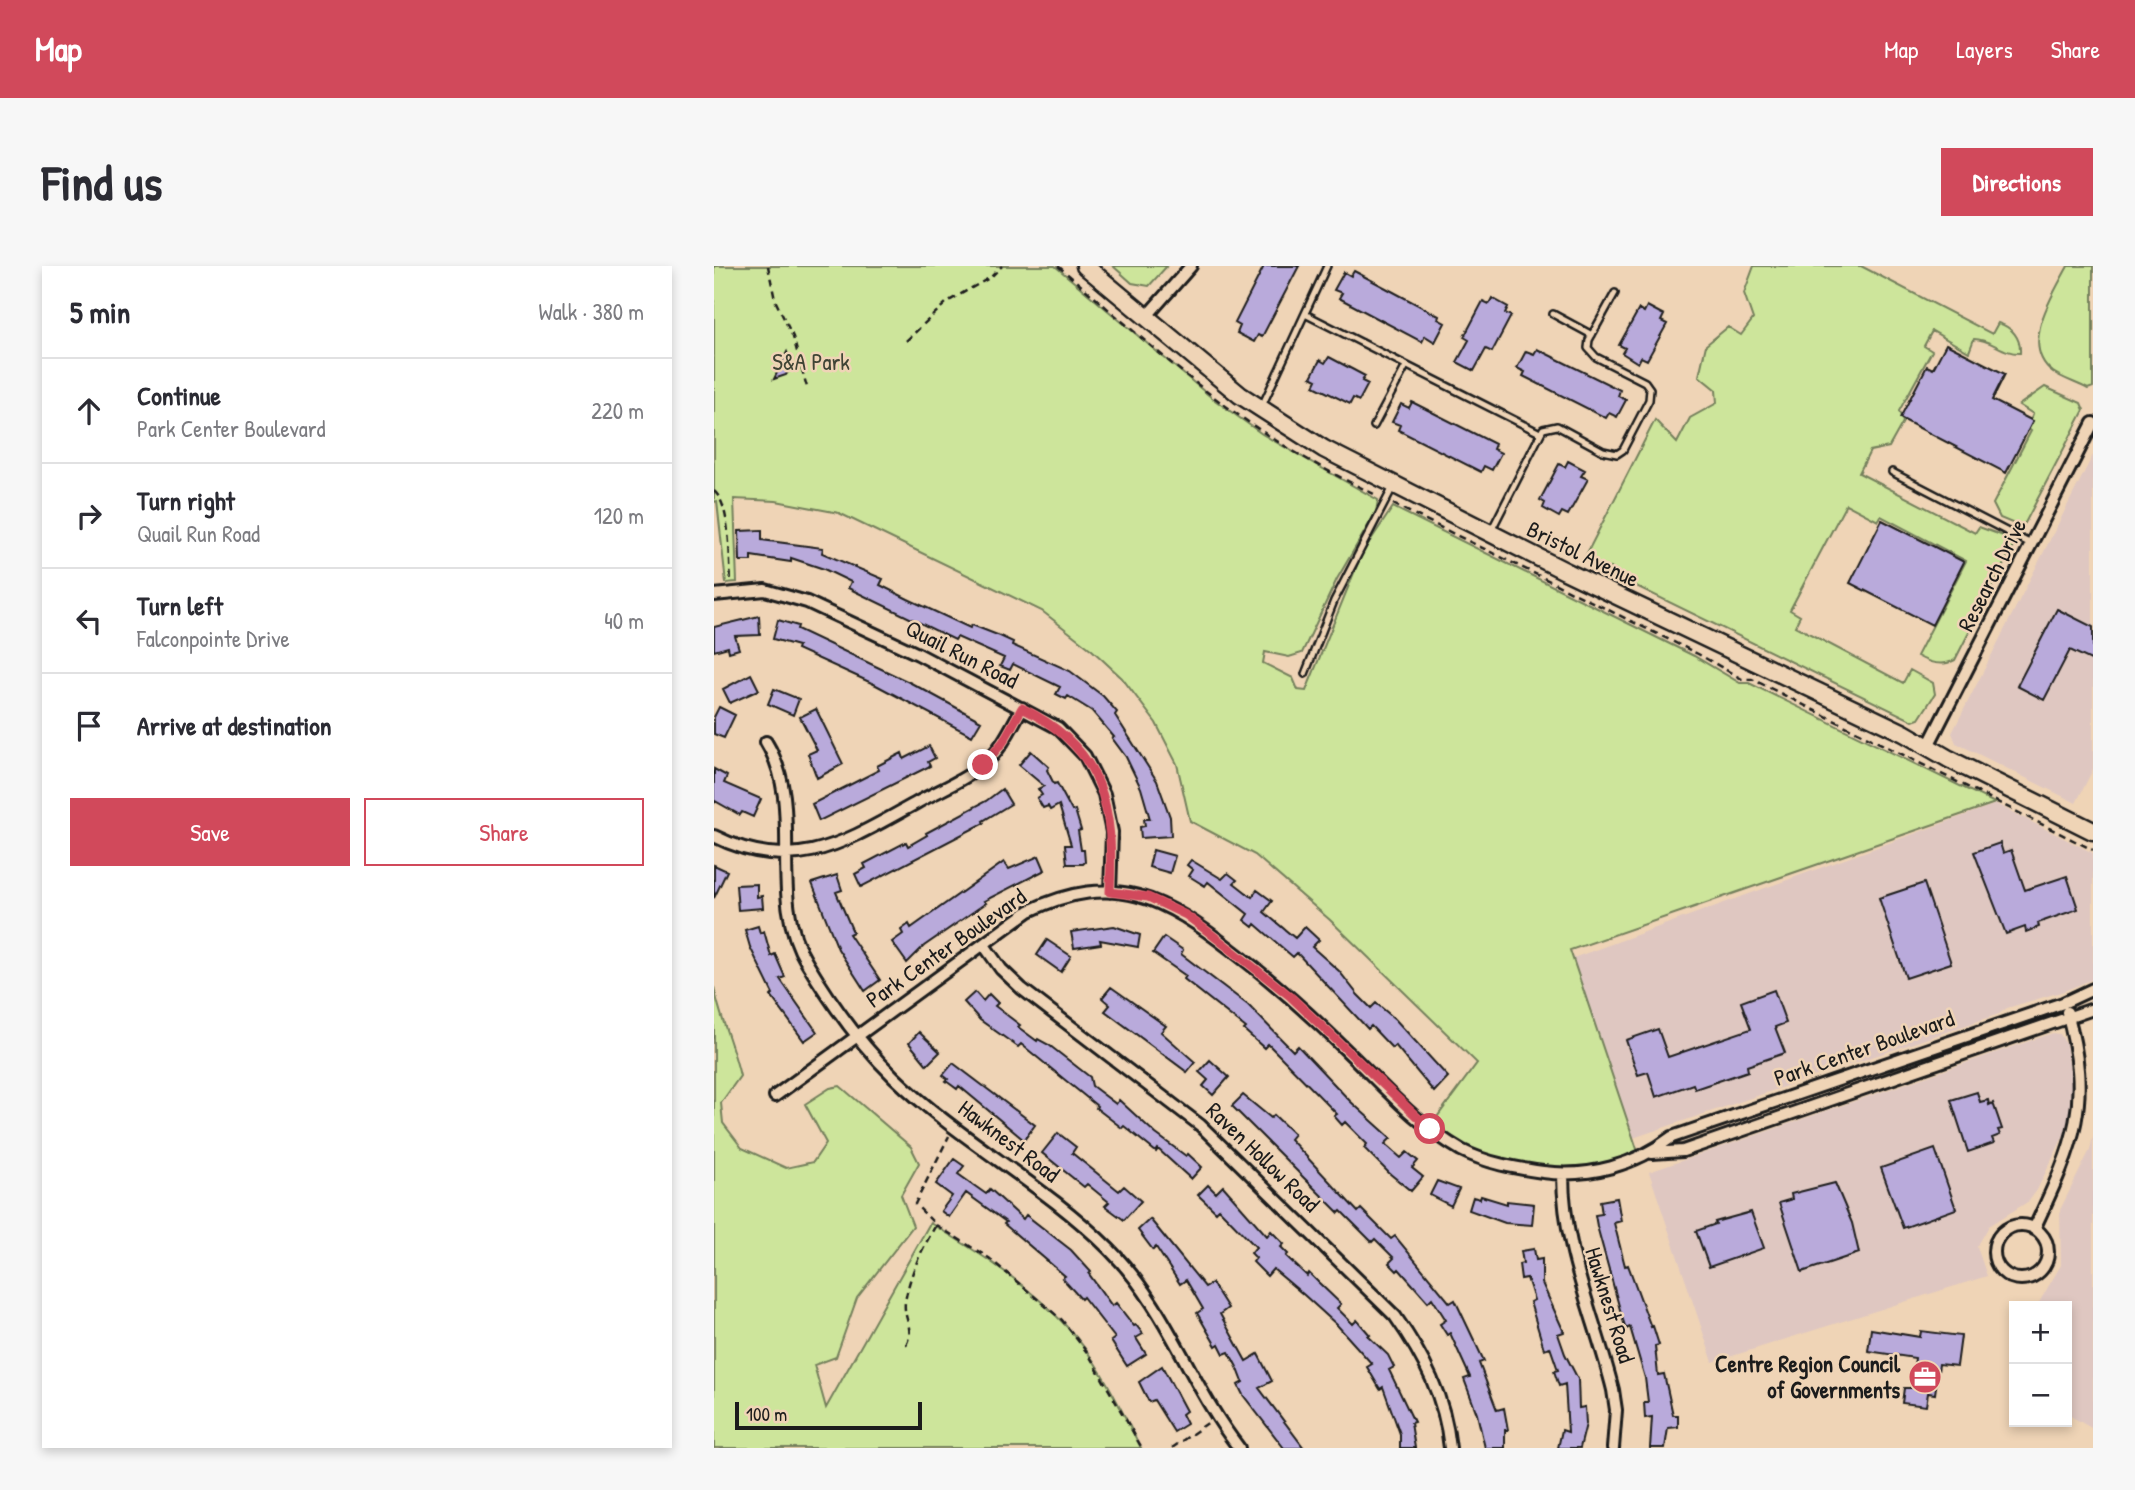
<!DOCTYPE html>
<html lang="en">
<head>
<meta charset="utf-8">
<style>
  body { margin:0; font-family:"Patrick Hand",sans-serif; background:#f7f7f7; color:#2b2b33 }
  .controls { position:absolute; right:21px; bottom:21px; display:grid; overflow:hidden; border-radius:0px; box-shadow:0 4px 10px #0003 }
  .controls button { width:63px; height:63px; display:grid; place-items:center; padding:0; border:0; border-bottom:2px solid #e1e1e2; background:#fff; color:#2b2b33; font:35px sans-serif }
  .scale { position:absolute; left:21px; bottom:18px; width:187px; box-sizing:border-box; padding-left:7px; border:4px solid #1c1c1c; border-top:0; font-size:19px; line-height:24px; white-space:nowrap; color:#1c1c1c; -webkit-text-stroke:5px #efd4b6; paint-order:stroke }
  .stop { position:absolute; width:21px; height:21px; margin:-16px; border:5px solid #d1495b; border-radius:50%; background:#fff }
  .stop.end { background:#d1495b; border-color:#fff; box-shadow:0 2px 7px #0008 }
  .list { margin:0; padding:0; list-style:none }
  h2 { display:flex; justify-content:space-between; align-items:center; height:91px; margin:0; padding:0 28px; font-size:30px }
  h2 small { font-size:23px; font-weight:400; color:#7c7c81 }
  .list li { display:grid; grid-template-columns:46px 1fr auto; gap:21px; align-items:center; box-sizing:border-box; height:105px; padding:0 28px; border-top:2px solid #e1e1e2 }
  .list b { display:block; font-size:26px; white-space:nowrap }
  .list p { margin:0; font-size:23px; white-space:nowrap; color:#7c7c81 }
  .list em { font-size:23px; font-style:normal; color:#7c7c81 }
  .actions { display:flex; gap:14px; padding:21px 28px }
  .actions a { flex:1; padding:16px 0; border:2px solid #d1495b; border-radius:0px; text-align:center; font-size:24px; color:#d1495b }
  .actions .main { background:#d1495b; color:#fff }
  .icon { flex:none; width:38px; height:38px; fill:none; stroke:currentColor; stroke-width:2; stroke-linecap:round; stroke-linejoin:round }
  .map { position:relative; flex:none; width:1379px; height:1182px; overflow:hidden; border-radius:0px }
  header { display:flex; align-items:center; gap:42px; box-sizing:border-box; height:98px; padding:0 35px; background:#d1495b; color:#fff }
  header strong { font-size:33px }
  nav { display:flex; gap:38px; margin-inline-start:auto; font-size:24px }
  .intro { display:flex; align-items:center; justify-content:space-between; box-sizing:border-box; height:168px; padding:0 42px }
  h1 { margin:0; font-size:49px }
  .button { padding:18px 32px; border-radius:0px; background:#d1495b; color:#fff; font-size:24px; font-weight:700 }
  main { display:flex; gap:42px; padding:0 42px }
  aside { flex:1; background:#fff; border-radius:0px; box-shadow:0 4px 10px #0003 }
  .map>svg:first-child { display:block }
  .built { fill:#dfc7c1 }
  .green { fill:#cde59b; stroke:#74805c; stroke-width:2 }
  .building { fill:#b9aadb; stroke:#1c1c1c; stroke-width:2 }
  .lines { fill:none; stroke-linecap:round; stroke-linejoin:round }
  .lane-casing { stroke:#1c1c1c; stroke-width:10 }
  .street-casing { stroke:#1c1c1c; stroke-width:16 }
  .secondary-casing { stroke:#1c1c1c; stroke-width:21 }
  .path { stroke:#1c1c1c; stroke-width:2.5; stroke-dasharray:7 5; stroke-linecap:butt }
  .lane { stroke:#efd4b6; stroke-width:5 }
  .street { stroke:#efd4b6; stroke-width:10 }
  .secondary { stroke:#efd4b6; stroke-width:16 }
  .route { stroke:#d1495b; stroke-width:9 }
  .labels { text-anchor:middle; stroke-width:5; stroke-linejoin:round; paint-order:stroke }
  .park-label { font-size:23px; fill:#3f4435; stroke:#efd4b6 }
  .street-label { font-size:23px; fill:#1c1c1c; stroke:#efd4b6 }
  .poi-label { font-size:23px; font-weight:bold; fill:#1c1c1c; stroke:#efd4b6; text-anchor:end }
</style>
</head>
<body>
<header>
<strong>Map</strong>
<nav><a>Map</a><a>Layers</a><a>Share</a></nav>
</header>
<div class="intro"><h1>Find us</h1><a class="button">Directions</a></div>
<main>
<aside>
<h2>5 min<small>Walk · 380 m</small></h2>
<ul class="list">
<li><svg class="icon" aria-label="ahead" viewBox="0 0 24 24"><path d="M12 20V5M6 11l6-6 6 6"/></svg><div><b>Continue</b><p>Park Center Boulevard</p></div><em>220 m</em></li>
<li><svg class="icon" aria-label="right" viewBox="0 0 24 24"><path d="M7 20v-9h11M14 6l5 5-5 5"/></svg><div><b>Turn right</b><p>Quail Run Road</p></div><em>120 m</em></li>
<li><svg class="icon" aria-label="left" viewBox="0 0 24 24"><path d="M17 20v-9H6M10 6l-5 5 5 5"/></svg><div><b>Turn left</b><p>Falconpointe Drive</p></div><em>40 m</em></li>
<li><svg class="icon" aria-label="arrive" viewBox="0 0 24 24"><path d="M6 21V4h12l-3 4 3 4H6"/></svg><div><b>Arrive at destination</b></div></li>
</ul>
<div class="actions"><a class="main">Save</a><a>Share</a></div>
</aside>
<div class="map">
<svg width="1379" height="1182" viewBox="0 0 1379 1182">
  <rect width="100%" height="100%" fill="#efd4b6"/>
  <filter id="ink" filterUnits="userSpaceOnUse"><feTurbulence type="fractalNoise" baseFrequency=".0143" numOctaves="2"/><feDisplacementMap in="SourceGraphic" scale="14" xChannelSelector="R" yChannelSelector="G"/><feConvolveMatrix kernelMatrix="1 2 1 2 8 2 1 2 1" color-interpolation-filters="sRGB"/></filter>
  <g filter="url(#ink)">
    <path class="built" d="M1379,189V503L1362,537L1242,477L1238,467Z
      M1282,538L1379,587V713L1350,725L1293,742L1285,748L910,875L848,696Z
      M1339,767L1346,768L1352,778L1359,823L1357,846L1350,869L1323,924L1315,935L1275,960L1263,981L1273,1010L999,1096L935,906Z
      M1379,871V1163L1353,1148V1040H1323L1347,999L1346,944L1376,884Z"/>
    <path class="green" d="M0,0H341L498,132L548,168L664,234L662,246L623,313L588,387L575,391L551,386L549,397L579,412L584,424L592,425L648,287L679,241L980,390L1026,417H1035L1281,537L856,684L926,892L862,907L784,898L715,862L763,797L616,654L541,589L476,555L463,498L442,457L408,412L378,384L328,345L125,247L62,235L20,233L23,316L12,317L3,235L0,236Z
      M399,0H453L435,20L418,17Z
      M1040,0H1147L1278,68L1284,57C1298,61 1307,72 1306,87C1289,88 1277,73 1260,73L1255,86L1218,65L1210,80L1218,85L1185,145L1189,156L1175,181L1156,185L1145,207L1261,267L1265,261L1295,272L1299,280L1241,394C1228,401 1215,397 1203,390L1252,295L1167,250L1164,255L1132,238L1076,344L1086,350L1081,360L1189,417L1196,404L1219,417L1221,428L1205,453L1199,455L922,320L897,302L895,305L870,293L941,154L963,177L976,152L1003,137L1002,124L985,110L992,79L1014,61L1027,69L1039,53L1030,27Z
      M1354,0H1379V121L1374,123C1363,117 1349,113 1339,106C1304,80 1340,27 1354,0Z
      M1331,121L1367,137L1370,144L1311,257L1305,260L1286,252L1279,238L1317,165L1313,162L1319,148L1305,139Z
      M0,721C6,752 19,779 26,810L7,837L9,857L28,882L72,902L99,896L112,877L91,838L116,822L126,820L197,881L205,897L187,929L199,960L143,1032L122,1091L100,1099L112,1142L216,957C265,986 315,1019 354,1062C386,1096 406,1142 427,1182H0Z"/>
    <path class="building" d="M550,0H585L548,71L544,69L540,76L523,67L526,60L521,57Z
      M640,5L725,50L724,53L731,57L721,76L711,70L708,76L625,32L628,27L620,24L630,6L637,10Z
      M778,32L794,41L791,47L797,50L778,86L772,83L760,105L743,96L755,74L750,71L769,35L775,38Z
      M933,40L950,49L947,55L953,58L933,94L927,91L924,97L908,87L911,82L905,79L925,43L930,46Z
      M1232,78L1291,108L1278,134L1319,155L1292,207L1186,152L1213,100L1219,103Z
      M823,83L906,124L904,130L912,134L903,151L895,147L892,152L809,110L811,106L803,102L812,85L820,88Z
      M73,86L78,99L72,109L60,113Z
      M615,91L651,110L648,115L654,118L645,135L639,132L636,138L600,120L603,114L597,111L606,94L611,97Z
      M698,136L781,178L779,183L787,187L778,204L770,200L767,206L684,164L686,159L678,156L687,138L695,142Z
      M854,195L871,204L867,210L874,213L854,249L848,246L845,251L829,242L831,237L826,234L845,198L851,201Z
      M1168,254L1250,296L1218,359L1136,317Z
      M48,264V274L109,282L108,287L169,313L166,319L194,333L256,362L258,359L286,370L299,376L298,379L356,405L389,430L403,446L401,449L443,515L456,551L457,570L427,572L426,561L431,560L430,553H436L427,522L412,491L398,472L400,471L378,445L354,430L352,433L342,428L346,421L299,398L296,404L286,400L290,392L243,371L241,374L134,322L137,316L110,303L77,292V296L37,290V295H26L25,265Z
      M1343,343L1379,361V395L1356,384L1330,434L1303,420Z
      M45,350L46,369L21,370L25,383L15,386L14,381L0,385V361Z
      M64,354L84,360L83,363L197,417L267,455L258,470L162,419L83,383L84,380L59,373Z
      M37,408L45,424L16,437L9,423Z
      M60,423L85,433L79,449L54,438Z
      M5,441L21,449L10,472L0,468V451Z
      M102,443L129,498L103,512L94,488L103,484L86,451Z
      M215,480L221,492L214,496L216,500L105,555L98,538L165,504L163,500L188,487L190,493Z
      M317,485L335,501L333,504L340,518L343,517L358,545L361,544L367,564L364,565L367,584H370L371,596L369,598H353L351,579H357L345,539L336,544L334,540L329,542L323,532L328,529L324,523L330,520L305,499Z
      M0,503L13,510L10,517L47,533L39,551L28,546L26,549L1,535L0,538Z
      M288,523L297,538L269,555L270,557L147,621L141,608L152,602L150,598L192,576L194,580L213,569L212,567L272,535Z
      M1286,577L1289,587L1297,584L1311,624L1353,610L1364,643L1324,657L1325,661L1312,666L1311,661L1292,668L1260,586Z
      M439,584L461,590L456,607L435,601Z
      M325,590L331,604L270,635L272,637L210,680L193,697L178,676L189,668L187,664L195,658L197,662L290,596L295,603Z
      M477,594L508,613L514,607L523,614L520,617L538,631L543,624L558,635L550,646L581,672L591,661L605,674L598,681L625,705L644,729L657,742L662,737L681,753L734,811L720,826L681,779L678,782L657,760L654,763L583,687L579,691L541,658L539,661L530,654L534,648L494,616L491,620L475,610L479,604L473,599Z
      M0,599L13,605L0,632Z
      M123,609L128,624L122,626L139,666L135,668L166,714L151,725L124,683L98,617Z
      M1210,617L1237,697L1192,712L1165,632Z
      M43,618V631L48,630L49,642L24,644L22,619Z
      M44,660L46,667L50,665L57,690L61,688L71,711L66,713L103,766L90,775L57,730L59,728L36,681L31,664Z
      M400,660L426,669L424,681L386,674L387,678L360,682L357,666Z
      M450,671L469,684L467,688L534,739L579,785L584,780L636,835L677,872L671,878L687,892L693,886L704,895L698,902L709,911L697,925L675,907L650,882L653,878L631,856L628,859L620,850L623,848L554,778L550,782L530,764L532,762L470,713L472,710L439,687Z
      M333,674L357,690L347,706L323,689Z
      M397,721L452,760L447,766L481,796L473,806L391,745L396,739L388,732Z
      M1060,724L1072,757L1061,761L1071,787L1033,800L1034,805L981,823L979,818L942,831L934,806L924,809L912,774L944,763L954,791L1037,763L1027,736Z
      M261,726L269,735L275,728L284,737L281,740L306,759L304,761L323,775L324,773L335,779L376,811L378,820L402,838L405,834L442,868L472,890L474,888L488,901L477,913L444,883L442,886L410,860L408,862L382,842L383,840L307,778L304,781L266,754L250,736Z
      M205,766L226,786L213,799L195,777Z
      M496,794L515,811L499,829L489,820L494,814L485,806Z
      M239,797L321,859L310,874L245,820L243,823L232,815L234,813L229,809Z
      M1263,826L1266,836L1274,834L1275,839L1279,837L1288,863L1284,864L1286,869L1278,872L1280,877L1254,886L1237,834Z
      M529,829L557,852L560,849L580,868L576,873L644,946L647,943L677,973L681,970L736,1037L741,1034L770,1095L765,1097L783,1144L790,1142L794,1164H791V1182H771L763,1148L750,1113L756,1111L736,1067L733,1069L726,1058L732,1054L718,1032L714,1036L685,1003L683,1005L675,997L680,992L661,973L658,976L627,945L625,947L518,840Z
      M344,867L362,881L358,887L405,925L410,920L427,935L410,954L391,940L395,936L373,918L370,921L328,887Z
      M1221,883L1242,943L1189,962L1167,902Z
      M240,893L250,900L244,908L272,928L276,923L309,953L312,949L357,984L377,1006L375,1008L398,1040L402,1037L420,1060L422,1059L429,1068L422,1072L432,1088L413,1100L397,1075L401,1072L369,1031L367,1033L348,1012L351,1010L290,958L292,956L252,927L235,951L227,945L238,930L222,918Z
      M723,915L745,923L737,940L716,929Z
      M1121,917L1138,957L1145,987L1088,1006L1065,937L1078,933L1077,928Z
      M494,919L502,927L509,920L553,970L557,965L570,978L567,981L574,988L572,990L593,1010L595,1007L603,1015L627,1038L623,1042L639,1058L643,1054L656,1069L654,1070L674,1089L680,1101L675,1104L700,1156L697,1157L701,1182H686V1168L669,1121L666,1123L653,1101L658,1098L623,1059L590,1029L559,1003L553,1010L539,996L542,992L537,987L542,981L505,943L502,946L484,929Z
      M767,930L793,938V935L820,938L818,959L791,957L755,944L759,931L766,933Z
      M903,932L907,955L900,957L911,1000L914,999L937,1061L939,1060L945,1079L941,1080L944,1109L950,1108L959,1149H964V1161L954,1162L951,1182H936L938,1151L931,1152L930,1136H934L931,1112L916,1061L912,1063L908,1051L883,960L881,949L888,948L886,935Z
      M1037,946L1050,982L995,1001L982,965L1002,958L1001,956Z
      M436,953L491,1021L498,1017L514,1042L506,1048L532,1095L544,1088L558,1115L545,1122L590,1182H570L529,1129L524,1119L529,1116L524,1103L515,1086L510,1088L505,1078L502,1080L483,1047L489,1043L472,1014L466,1018L442,981L439,984L424,964Z
      M820,983L822,994L828,993V1017L850,1066L844,1068L851,1088L864,1113L865,1142L871,1141L872,1158L866,1182H844L848,1164L854,1166L851,1118L845,1120L840,1105L844,1104L836,1081L830,1083L816,1036L820,1034L813,1012L807,1013L805,998L809,997L807,985Z
      M1157,1063L1206,1071L1207,1065L1247,1070L1243,1100L1225,1098L1221,1128L1214,1127L1212,1140L1188,1137L1190,1122H1197L1201,1092L1154,1085Z
      M448,1100L472,1145L468,1148L473,1158L460,1166L440,1134L435,1136L425,1116Z"/>
    <g class="lines">
      <defs>
        <path id="lane" d="M591,48L826,167
          M839,48L878,69
          M548,140L613,0
          M660,160L692,100
          M1178,206L1317,278
          M777,265L829,163L843,160L889,185L903,188L909,184L935,134L936,123L931,116L882,91L874,82L875,74L901,27
          M591,408L620,335L679,221"/>
        <path id="street" d="M432,51L477,0
          M0,329L51,324L93,336L204,388L344,462L371,490L390,528L398,566L396,626
          M52,476C93,543 51,629 93,697C117,737 146,778 180,811C246,875 330,918 395,983C455,1043 475,1118 525,1182
          M1214,480L1379,157
          M0,570C81,611 133,575 204,536C225,524 250,515 269,499C287,484 297,462 308,442
          M270,679L287,703L308,723L486,859L681,1050C710,1091 731,1132 736,1182
          M61,830L315,645C401,604 451,632 519,685C560,716 598,750 635,787C670,821 703,859 747,884C772,897 801,902 829,906C875,912 922,899 958,871L1349,737L1379,723
          M938,887L969,885L1379,743
          M849,908C849,985 881,1051 899,1124L902,1144L899,1182
          M1280 986a27 27 0 1 1 54 0a27 27 0 1 1-54 0Z
          M1320,963C1359,879 1379,840 1353,746"/>
        <path id="secondary" d="M371,0L526,129L610,183L851,305L1190,467L1235,493L1379,565"/>
      </defs>
      <use href="#lane" class="lane-casing"/>
      <use href="#street" class="street-casing"/>
      <use href="#secondary" class="secondary-casing"/>
      <path class="path" d="M54,0L61,34L79,71L94,125
        M344,0C405,51 464,107 530,153C572,183 618,208 664,230
        M192,75L233,36L277,11L288,0
        M0,225C17,239 15,293 17,315
        M679,238L984,388L1028,413H1038L1379,584
        M222,959L275,992L348,1054L375,1089L428,1182
        M192,1079C201,1062 189,1053 191,1036C196,1007 207,985 222,959L201,938L235,870
        M458,1182L495,1156"/>
      <use href="#lane" class="lane"/>
      <use href="#street" class="street"/>
      <use href="#secondary" class="secondary"/>
    </g>
  </g>
  <g class="lines" filter="url(#ink)">
    <path class="route" d="M269,499L289,476L308,442C391,483 400,541 396,626L434,631L472,649L492,664L576,730L716,863"/>
  </g>
  <defs>
    <symbol id="office-disc" viewBox="-11 -11 22 22"><circle r="9.5" fill="#d1495b" stroke="#efd4b6"/><path d="M-6-3h4V-5.5h4V-3h4V5H-6ZM-1-4.5V-3h2v-1.5ZM-6 0V1H6V0Z" fill="#fff"/></symbol>
  </defs>
  <g fill-rule="evenodd">
    <use href="#office-disc" x="1192" y="1092" width="38" height="38"/>
  </g>
  <g class="labels">
    <g class="park-label">
      <text x="97" y="104">S&amp;A Park</text>
    </g>
    <g class="street-label">
      <text transform="translate(869 288) rotate(26)" y="8">Bristol Avenue</text>
      <text transform="translate(1278 309) rotate(-63)" y="8">Research Drive</text>
      <text transform="translate(248 388) rotate(27)" y="8">Quail Run Road</text>
      <text transform="translate(232 682) rotate(-35)" y="8">Park Center Boulevard</text>
      <text transform="translate(1150 782) rotate(-19)" y="8">Park Center Boulevard</text>
      <text transform="translate(295 875) rotate(37)" y="8">Hawknest Road</text>
      <text transform="translate(549 891) rotate(44)" y="8">Raven Hollow Road</text>
      <text transform="translate(896 1039) rotate(73)" y="8">Hawknest Road</text>
    </g>
    <g class="poi-label">
      <text x="1186" y="1106">Centre Region Council<tspan x="1186" dy="26">of Governments</tspan></text>
    </g>
  </g>
</svg>
<div class="controls">
<button>+</button>
<button>−</button>
</div>
<div class="scale">100 m</div>
<div class="stop" style="left:716px;top:863px"></div>
<div class="stop end" style="left:269px;top:499px"></div>
</div>
</main>
</body>
</html>
